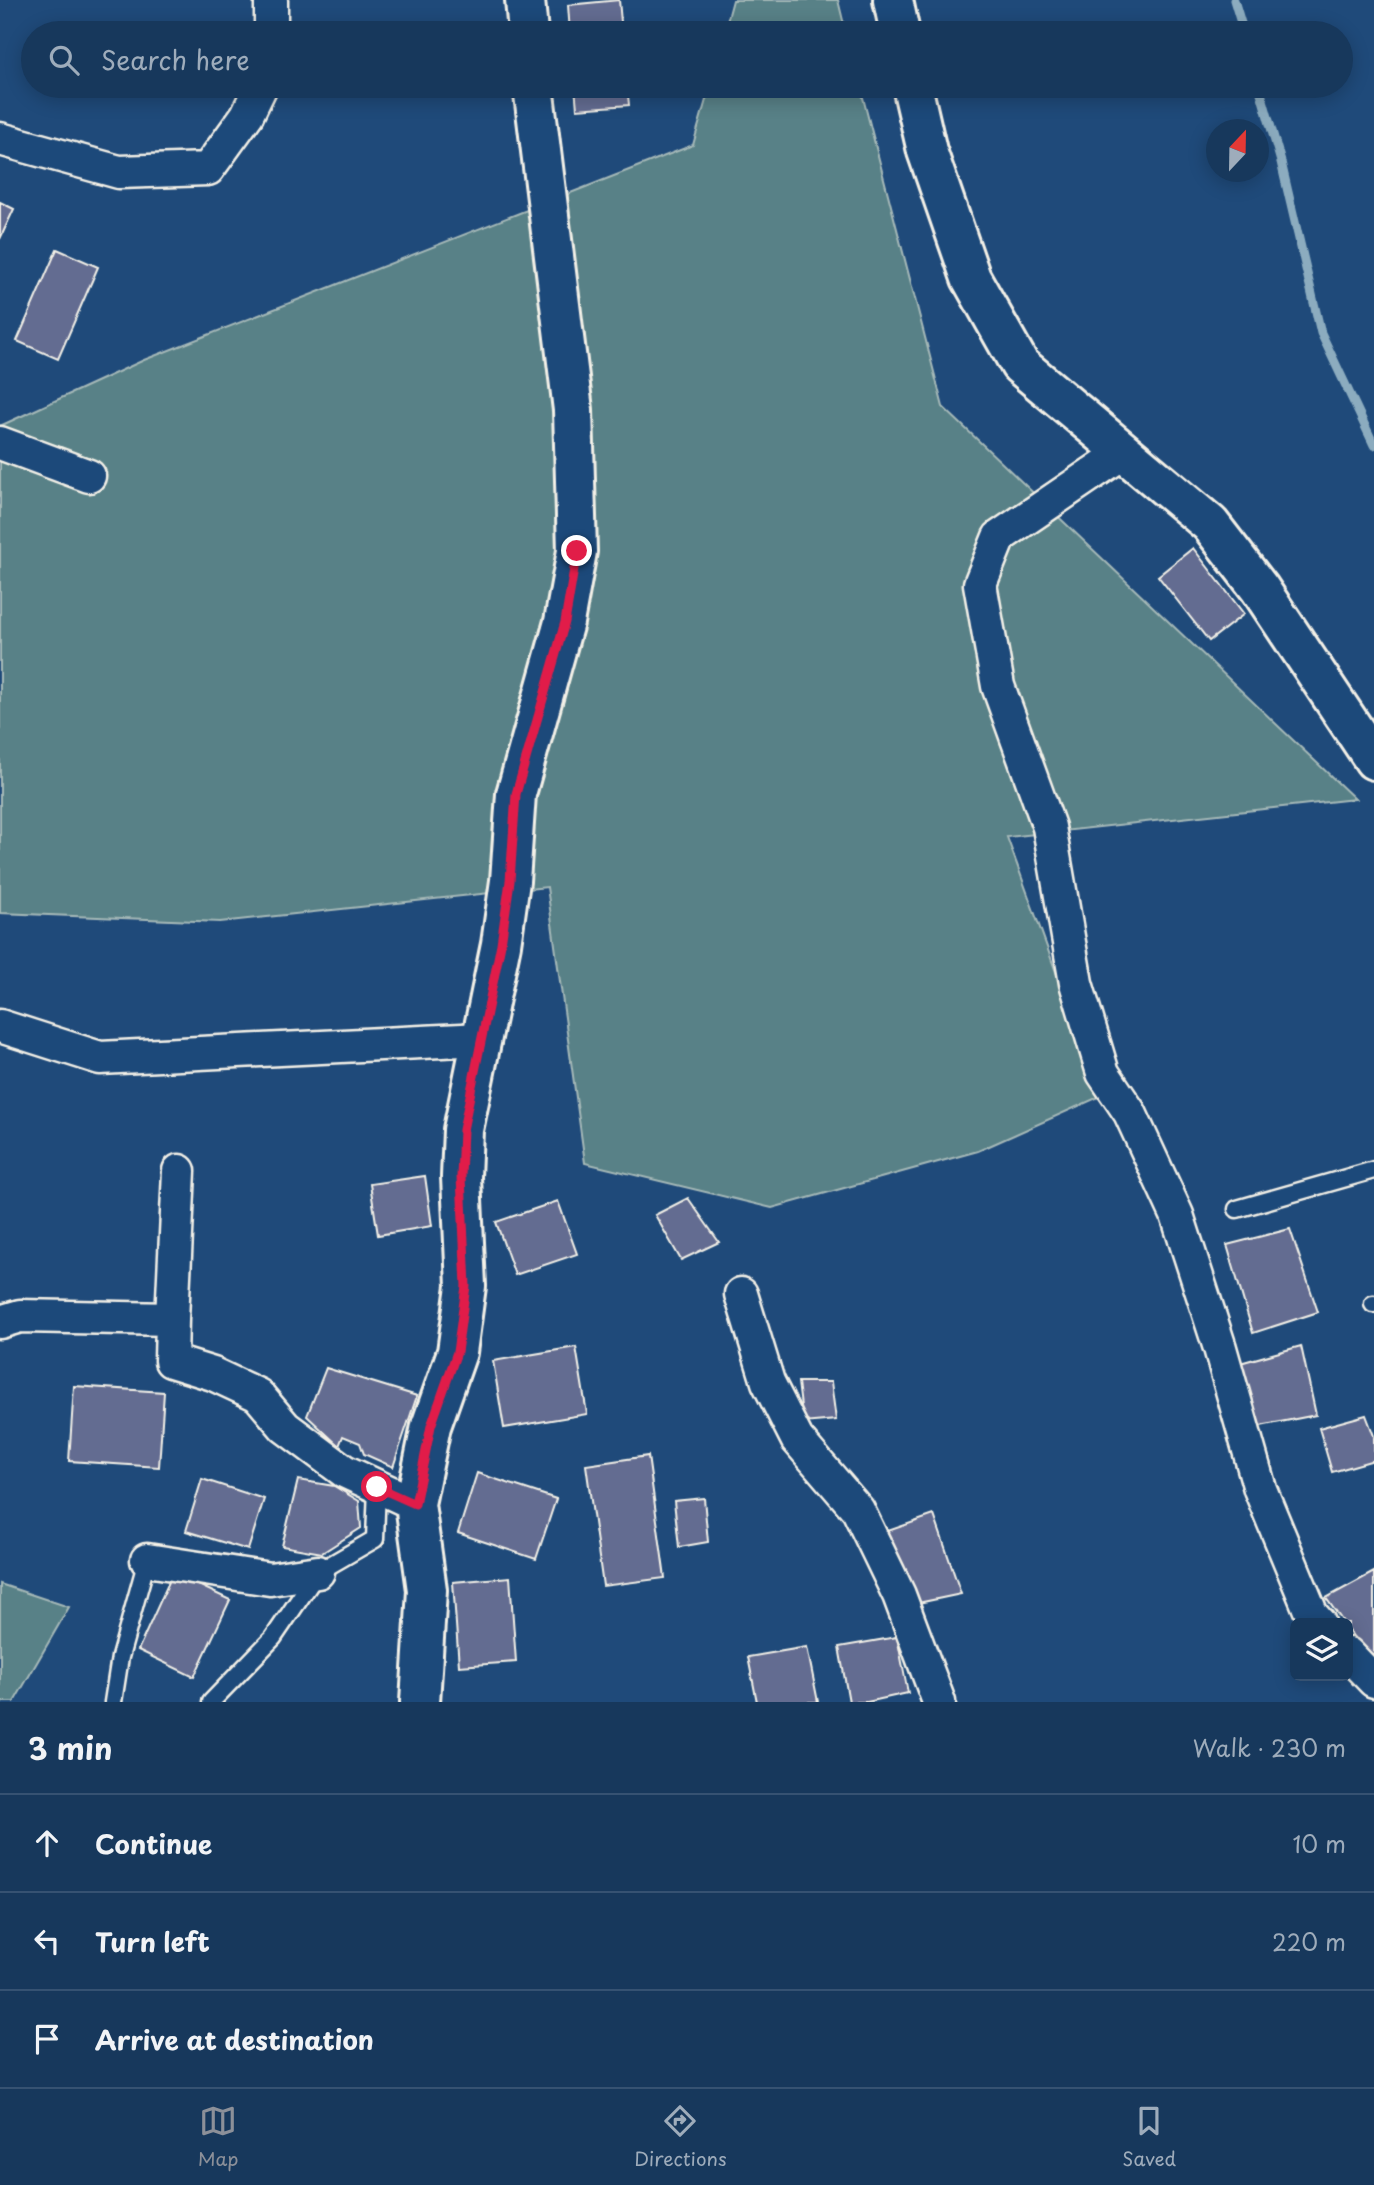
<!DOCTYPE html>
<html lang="en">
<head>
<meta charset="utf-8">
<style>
  body { margin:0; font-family:"Playpen Sans",sans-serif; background:#244365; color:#f1f3f6 }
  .controls { position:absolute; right:21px; bottom:21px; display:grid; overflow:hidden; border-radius:10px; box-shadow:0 4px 18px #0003 }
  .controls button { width:63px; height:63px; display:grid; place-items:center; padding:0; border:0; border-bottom:2px solid #365272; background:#17385c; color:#f1f3f6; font:35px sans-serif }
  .compass { position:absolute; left:1206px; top:119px; width:63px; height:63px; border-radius:50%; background:#17385c; box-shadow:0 4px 18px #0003; rotate:22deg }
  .stop { position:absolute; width:21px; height:21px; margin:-16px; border:5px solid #e11d48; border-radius:50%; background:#fff }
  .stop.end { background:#e11d48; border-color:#fff; box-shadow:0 2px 7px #0008 }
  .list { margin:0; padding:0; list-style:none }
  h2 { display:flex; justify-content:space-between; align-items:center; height:91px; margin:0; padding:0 28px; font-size:30px }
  h2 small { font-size:23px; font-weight:400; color:#9eacbb }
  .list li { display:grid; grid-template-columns:46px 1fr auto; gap:21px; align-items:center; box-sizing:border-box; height:98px; padding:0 28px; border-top:2px solid #365272 }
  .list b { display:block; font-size:26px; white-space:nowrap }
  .list em { font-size:23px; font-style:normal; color:#9eacbb }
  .icon { flex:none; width:38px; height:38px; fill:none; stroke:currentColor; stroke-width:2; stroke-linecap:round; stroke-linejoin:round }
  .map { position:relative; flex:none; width:1374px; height:1702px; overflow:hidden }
  .search { position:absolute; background:#17385c; box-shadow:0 4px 18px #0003; left:21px; right:21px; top:21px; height:77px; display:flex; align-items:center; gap:18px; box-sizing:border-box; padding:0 24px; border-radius:38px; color:#9eacbb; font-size:26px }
  .sheet { height:385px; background:#17385c }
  nav { display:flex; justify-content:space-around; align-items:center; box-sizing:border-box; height:98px; border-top:2px solid #365272; background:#17385c; font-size:19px; color:#9eacbb }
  nav a { display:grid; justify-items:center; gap:4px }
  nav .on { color:#8c9099 }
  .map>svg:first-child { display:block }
  .green { fill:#588187; stroke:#a6b9b8; stroke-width:2 }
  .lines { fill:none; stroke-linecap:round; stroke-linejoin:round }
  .stream { stroke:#8cacbf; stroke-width:9 }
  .building { fill:#636c91; stroke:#f4f1e8; stroke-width:2 }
  .lane-casing { stroke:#f4f1e8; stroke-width:21 }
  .street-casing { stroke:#f4f1e8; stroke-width:37 }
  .secondary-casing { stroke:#f4f1e8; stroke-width:44 }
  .lane { stroke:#1f4a7a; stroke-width:16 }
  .street { stroke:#1f4a7a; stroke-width:32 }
  .secondary { stroke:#1f4a7a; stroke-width:38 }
  .route { stroke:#e11d48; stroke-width:9 }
</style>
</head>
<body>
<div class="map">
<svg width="1374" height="1702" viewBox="0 0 1374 1702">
  <rect width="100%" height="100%" fill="#1f4a7a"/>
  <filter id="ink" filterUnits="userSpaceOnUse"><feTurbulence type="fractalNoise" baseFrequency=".0143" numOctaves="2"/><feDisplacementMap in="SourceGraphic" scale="14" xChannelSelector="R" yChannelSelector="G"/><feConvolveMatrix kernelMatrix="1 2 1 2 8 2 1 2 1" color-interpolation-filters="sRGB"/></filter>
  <g filter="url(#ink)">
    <path class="green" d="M733,0H838L846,33H724Z
      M710,86H860L943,407L1355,799L1007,837L1101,1096L978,1151L772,1208L585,1163L547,887L220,922L0,913V426L144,360L693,145Z
      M0,1584L69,1607L14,1702H0Z"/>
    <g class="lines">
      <path class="stream" d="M1234,0L1244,33
        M1259,86L1281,162L1321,333L1374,445"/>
    </g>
    <path class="building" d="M619,0L622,33H570L568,5Z
      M575,86H627L629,105L577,109Z
      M0,202L14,209L0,239Z
      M57,249L98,267L58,359L17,341Z
      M1193,548L1244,614L1209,641L1158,576Z
      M425,1176L432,1226L378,1235L370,1184Z
      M688,1198L719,1242L681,1260L655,1215Z
      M558,1201L577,1254L515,1275L496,1222Z
      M1290,1229L1318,1312L1253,1333L1227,1245Z
      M1301,1346L1316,1415L1260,1426L1240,1363Z
      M576,1347L587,1414L504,1428L493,1361Z
      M326,1368L417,1396L393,1467L364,1454L360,1443L343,1436L339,1446L307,1416Z
      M798,1382H831L836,1420L803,1423Z
      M74,1386L164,1392L159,1467L69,1461Z
      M1366,1415L1374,1436V1460L1332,1472L1319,1428Z
      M648,1456L665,1578L603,1586L586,1465Z
      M477,1473L556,1499L536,1559L458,1533Z
      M202,1479L264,1499L248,1550L186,1531Z
      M298,1480L334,1486L359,1501L361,1528L322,1553L282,1546Z
      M704,1498L708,1542L679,1547L674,1501Z
      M934,1515L961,1594L918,1603L882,1533Z
      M1374,1572V1654L1367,1657L1348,1629V1623H1344L1326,1598Z
      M173,1573L230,1600L194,1677L138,1650Z
      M510,1577L516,1662L459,1666L453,1582Z
      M897,1637L908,1693L867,1702H849L839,1647Z
      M807,1647L818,1702H757L748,1657Z"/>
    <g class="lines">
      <defs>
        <path id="lane" d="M1237,1209L1374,1170
          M1373,1304H1374
          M113,1702L120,1657L147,1560
          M211,1702L273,1638L318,1572L375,1539L377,1487"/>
        <path id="street" d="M271,0V33
          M0,139L119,172L208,169L247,115L261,86
          M0,443L89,476
          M1124,452L999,537L980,584L998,686L1049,827L1076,983L1103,1073L1130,1113L1177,1215L1220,1348L1260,1489L1312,1615L1319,1623
          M0,1026L100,1058L482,1039
          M741,1294L768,1382L797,1439L858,1510L899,1595L939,1702
          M172,1319L179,1171
          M0,1322L20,1316L172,1319L171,1361L213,1374L258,1395L285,1427L344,1471L415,1504
          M147,1560L270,1579L318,1572
          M1348,1654L1374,1681"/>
        <path id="secondary" d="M525,0L528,33
          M893,0L900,33
          M912,86L927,151L971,278L1020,365L1210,524L1260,589L1374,760
          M420,1702L427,1590L415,1504L431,1426L457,1352L466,1286L461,1177L463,1130L501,944L510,881L516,794L564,622L577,551L573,410L533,86"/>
      </defs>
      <use href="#lane" class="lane-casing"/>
      <use href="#street" class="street-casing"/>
      <use href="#secondary" class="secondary-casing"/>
      <use href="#lane" class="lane"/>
      <use href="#street" class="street"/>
      <use href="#secondary" class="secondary"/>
    </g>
  </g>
  <g class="lines" filter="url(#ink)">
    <path class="route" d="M377,1487L415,1504L431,1426L457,1352L466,1286L461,1177L463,1130L501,944L510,881L516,794L565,622L577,551"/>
  </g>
</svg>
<div class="controls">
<button><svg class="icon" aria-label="layers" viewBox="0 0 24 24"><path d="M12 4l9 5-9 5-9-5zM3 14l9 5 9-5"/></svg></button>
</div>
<svg class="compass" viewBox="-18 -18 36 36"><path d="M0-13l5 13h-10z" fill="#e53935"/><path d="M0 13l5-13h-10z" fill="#9eacbb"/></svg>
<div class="stop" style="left:377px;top:1487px"></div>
<div class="stop end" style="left:577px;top:551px"></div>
<div class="search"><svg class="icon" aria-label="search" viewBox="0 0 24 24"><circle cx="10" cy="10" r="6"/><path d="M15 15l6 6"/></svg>Search here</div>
</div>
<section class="sheet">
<h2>3 min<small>Walk · 230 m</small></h2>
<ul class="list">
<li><svg class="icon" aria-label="ahead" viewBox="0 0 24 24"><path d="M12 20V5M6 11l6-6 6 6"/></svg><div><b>Continue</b></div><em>10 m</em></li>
<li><svg class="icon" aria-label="left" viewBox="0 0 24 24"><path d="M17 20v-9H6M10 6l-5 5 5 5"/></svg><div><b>Turn left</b></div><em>220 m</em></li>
<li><svg class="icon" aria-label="arrive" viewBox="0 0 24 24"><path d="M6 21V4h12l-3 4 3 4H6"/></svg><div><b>Arrive at destination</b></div></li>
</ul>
</section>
<nav>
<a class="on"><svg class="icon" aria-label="map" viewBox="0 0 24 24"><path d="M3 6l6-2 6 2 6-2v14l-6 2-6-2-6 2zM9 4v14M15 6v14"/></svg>Map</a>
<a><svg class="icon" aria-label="directions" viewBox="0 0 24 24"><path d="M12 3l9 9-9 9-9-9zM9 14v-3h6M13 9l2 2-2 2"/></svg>Directions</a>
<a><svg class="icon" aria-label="saved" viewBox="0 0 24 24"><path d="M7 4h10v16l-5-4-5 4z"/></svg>Saved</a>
</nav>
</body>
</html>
